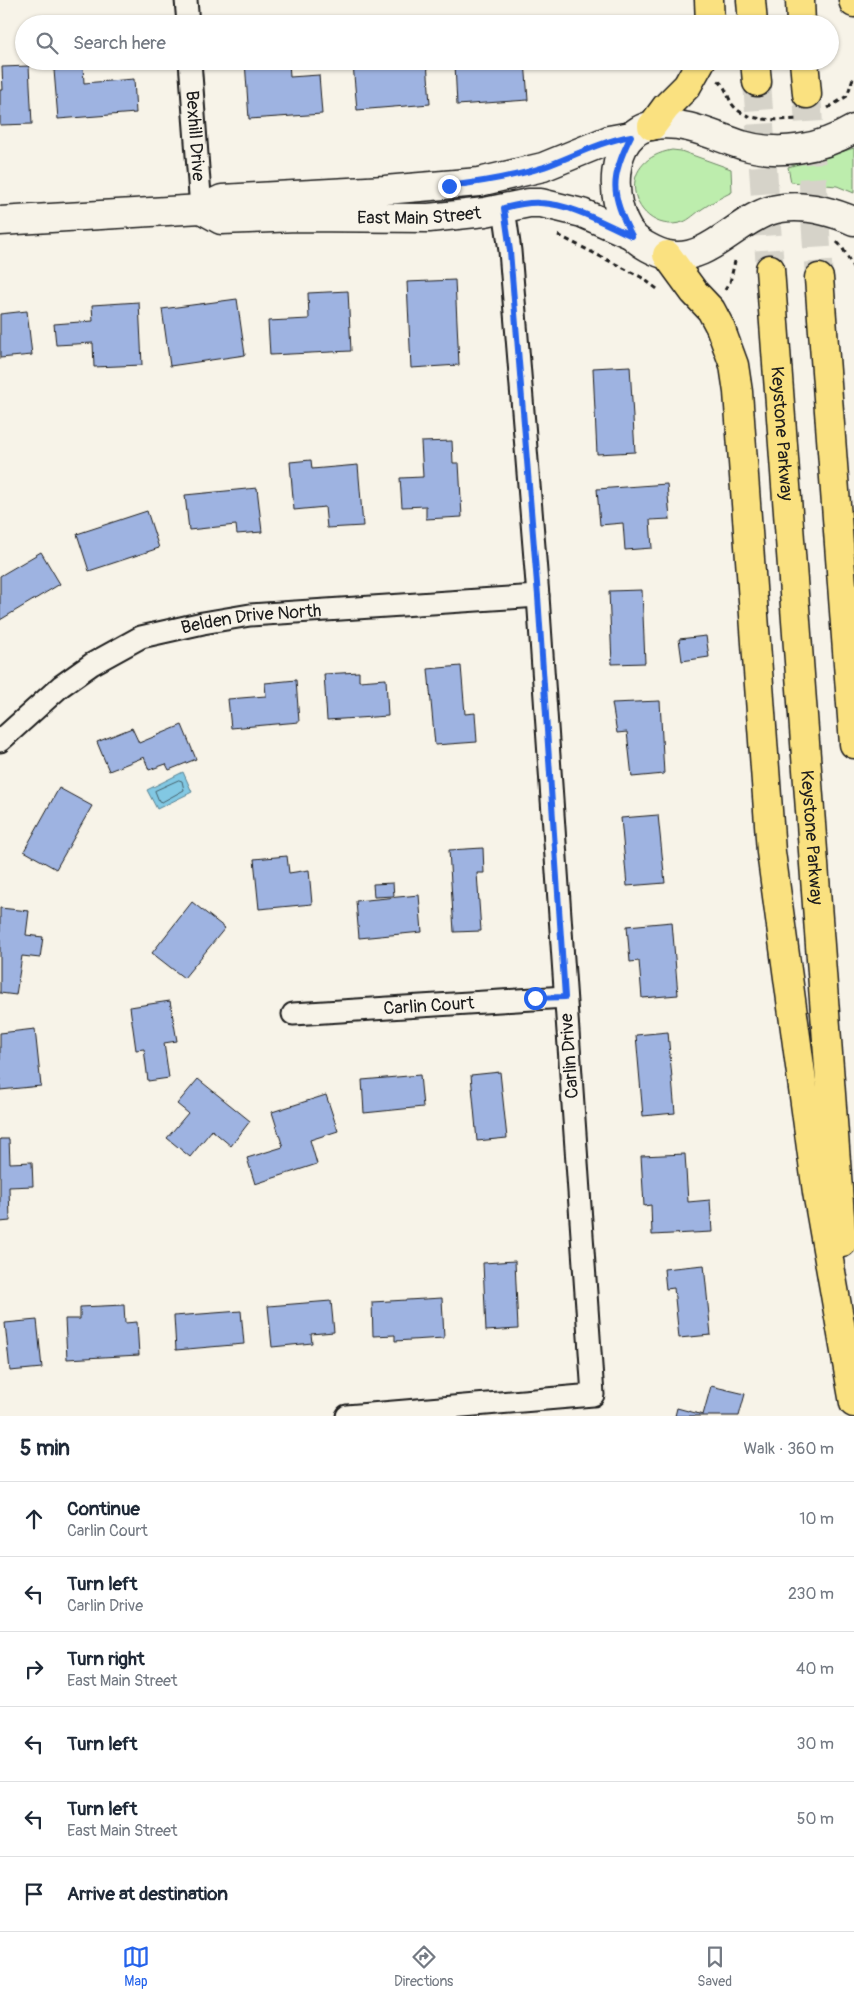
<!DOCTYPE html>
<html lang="en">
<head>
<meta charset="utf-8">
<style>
  body { margin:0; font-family:Pangolin,sans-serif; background:#f2f2f3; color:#1f2937 }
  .stop { position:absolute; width:15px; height:15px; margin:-11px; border:4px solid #2563eb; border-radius:50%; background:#fff }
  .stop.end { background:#2563eb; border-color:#fff; box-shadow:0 1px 5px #0008 }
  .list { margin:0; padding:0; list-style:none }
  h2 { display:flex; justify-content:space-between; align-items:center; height:65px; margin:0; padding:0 20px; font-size:21px }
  h2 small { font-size:16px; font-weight:400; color:#747a83 }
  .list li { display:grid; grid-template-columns:32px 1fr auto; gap:15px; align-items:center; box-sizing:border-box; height:75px; padding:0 20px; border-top:1px solid #e0e1e3 }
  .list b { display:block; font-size:19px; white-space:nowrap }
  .list p { margin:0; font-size:16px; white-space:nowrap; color:#747a83 }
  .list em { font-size:16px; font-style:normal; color:#747a83 }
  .icon { flex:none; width:28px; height:28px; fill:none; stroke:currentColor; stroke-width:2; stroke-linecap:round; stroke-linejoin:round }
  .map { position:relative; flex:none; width:854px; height:1416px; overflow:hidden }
  .search { position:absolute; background:#fff; box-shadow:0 1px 4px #0004; left:15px; right:15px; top:15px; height:55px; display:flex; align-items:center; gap:12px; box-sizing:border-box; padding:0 18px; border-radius:28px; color:#747a83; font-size:19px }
  .sheet { height:515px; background:#fff }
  nav { display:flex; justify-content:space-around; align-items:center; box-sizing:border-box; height:70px; border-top:1px solid #e0e1e3; background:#fff; font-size:14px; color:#747a83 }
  nav a { display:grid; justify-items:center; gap:2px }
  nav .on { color:#2563eb }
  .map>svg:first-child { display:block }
  .green { fill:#bdedad; stroke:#6c8464 }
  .water { fill:#82c8e3; stroke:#598393 }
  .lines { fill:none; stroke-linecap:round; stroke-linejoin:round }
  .shore { stroke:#45616c; stroke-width:1 }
  .building { fill:#9eb3e1; stroke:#1c1c1c }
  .highway-tunnel { stroke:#d6d3c9; stroke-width:28; stroke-dasharray:28 14; stroke-linecap:butt }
  .street-casing { stroke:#1c1c1c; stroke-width:25 }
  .secondary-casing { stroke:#1c1c1c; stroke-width:31 }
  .highway-casing { stroke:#1c1c1c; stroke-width:31 }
  .path { stroke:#1c1c1c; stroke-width:3; stroke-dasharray:5 4; stroke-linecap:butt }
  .street { stroke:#f7f3e8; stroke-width:21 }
  .secondary { stroke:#f7f3e8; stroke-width:28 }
  .highway { stroke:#fae180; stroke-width:28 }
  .route { stroke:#2563eb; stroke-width:6 }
  .labels { text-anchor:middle; stroke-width:5; stroke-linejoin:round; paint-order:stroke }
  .street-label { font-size:18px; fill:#1c1c1c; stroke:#f7f3e8 }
</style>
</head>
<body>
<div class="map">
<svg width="854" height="1416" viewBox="0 0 854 1416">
  <rect width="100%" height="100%" fill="#f7f3e8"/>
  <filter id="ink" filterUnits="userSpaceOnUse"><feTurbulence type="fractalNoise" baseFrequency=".02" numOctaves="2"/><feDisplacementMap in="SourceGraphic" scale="10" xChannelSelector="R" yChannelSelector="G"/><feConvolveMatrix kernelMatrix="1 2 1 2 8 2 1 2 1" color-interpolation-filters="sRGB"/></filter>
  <g filter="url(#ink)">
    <path class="green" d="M854,148V193L837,186L791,182L788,167Z
      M672,150L681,151L731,169L732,192C722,197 712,202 702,209C696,213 689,220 683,222C637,237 607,162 672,150Z"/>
    <path class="water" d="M183,772L192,792L157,809L147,790Z"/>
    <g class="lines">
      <path class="shore" d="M179,780L182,781L184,790L162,802L159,801L155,791Z"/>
    </g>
    <path class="building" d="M245,61H289L290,77L319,75L322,114L249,119Z
      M392,61H427L430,104L357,110L353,64Z
      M487,61H525L528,100L457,105L455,64Z
      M29,66L32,124L0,125V90H3L2,67Z
      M83,67L84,83L134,79L136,113L58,119L54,70Z
      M455,280L459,365L411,368L407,282Z
      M348,291L351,351L270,355L268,321L309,319L308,293Z
      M237,299L245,355L170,366L162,309Z
      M139,302L142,365L94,367L93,343L56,345L54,324L93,321L92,305Z
      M27,311L32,355L0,358V314Z
      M630,366L635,452L597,454L593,368Z
      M452,441L453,463H459L462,517L426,519V506L402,507L400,478L423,477L421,442Z
      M311,460L312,469L358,465L363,526L327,528L325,507L294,510L290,462Z
      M667,484L670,519L650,520L652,548L625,550L623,523L600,525L597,489Z
      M257,488L262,532L237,534L236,525L189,530L185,495Z
      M147,511L159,548L89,571L77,534Z
      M41,552L60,584L0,620V576Z
      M642,590L645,663L612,664L609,591Z
      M706,636L709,657L682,661L679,639Z
      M461,666L465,714L475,713L477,742L435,745L428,669Z
      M359,672V681L386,679L388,716L327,720L324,674Z
      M296,680L299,722L231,728L228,699L266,696L265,683Z
      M660,701L664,774L632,777L627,732L617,733L612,703Z
      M182,725L196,759L169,770L166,764L149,770L144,757L109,771L97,742L132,728L139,743Z
      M59,788L92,806L56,869L24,851Z
      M658,815L665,883L627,886L621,818Z
      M483,848L484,873H477L481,931L454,932L449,850Z
      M287,856L289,873L309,870L312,904L259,909L254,859Z
      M393,883L394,896L374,897L373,884Z
      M419,895L422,932L359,938L356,901Z
      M192,902L225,928L184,978L152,953Z
      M0,908L29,911L26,935L43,937L40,958L22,956L16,995L0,993Z
      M672,922L678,995L642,998L639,961L630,962L627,926Z
      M170,1001L177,1041L164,1043L169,1078L148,1081L144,1049L136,1050L130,1007Z
      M35,1029L41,1086L0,1090V1033Z
      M668,1032L675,1113L643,1116L636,1035Z
      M500,1072L507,1138L477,1141L471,1075Z
      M420,1075L423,1107L364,1113L362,1080Z
      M198,1079L250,1121L231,1146L212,1130L190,1157L167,1138L188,1113L177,1104Z
      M326,1095L338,1131L310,1140L317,1164L255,1184L247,1158L283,1147L272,1112Z
      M0,1139H9L10,1163L32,1162L33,1186L9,1187L10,1221L0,1222Z
      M685,1154L688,1202L710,1200L712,1232L652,1235L651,1205L644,1206L641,1156Z
      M515,1261L518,1329L486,1331L483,1263Z
      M704,1265L711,1335L679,1338L674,1288L666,1289L664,1269Z
      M442,1298L444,1338L395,1341V1335L373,1336L372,1302Z
      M331,1301L334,1332L311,1334L312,1343L272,1347L268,1306Z
      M124,1305L125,1323L137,1322L139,1355L67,1359L65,1319H80V1307Z
      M241,1311L244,1344L176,1350L174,1316Z
      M37,1320L42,1368L10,1371L5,1323Z
      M711,1386L745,1394L739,1416H675L677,1408L703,1415Z"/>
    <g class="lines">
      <path class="highway-tunnel" d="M757,82L770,269
        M807,94L819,278"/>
      <defs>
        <g id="street">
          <path d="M186,0L188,24"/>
          <path id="s1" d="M190,61L201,209"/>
          <path id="s2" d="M0,741L61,686L92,664L141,637L203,623L250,615L538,596"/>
          <path id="s3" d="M293,1014L565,997"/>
          <path d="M347,1416L593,1395L538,596L510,251L504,208"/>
        </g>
        <g id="secondary">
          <path d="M854,129C820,149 779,156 742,145C711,135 687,121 654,125C607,132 608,206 632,235C640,244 657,253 668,255C706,263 735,222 769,211C797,202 828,210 854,221"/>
          <path id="s4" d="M201,209L221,220L297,217L429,218L485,212L529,203H541L582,213L632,235"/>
          <path d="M0,221L201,209L222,199L385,190L479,182L543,167L609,140L631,136"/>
        </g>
        <g id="highway">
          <path d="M709,0L710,24"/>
          <path d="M751,0L753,24"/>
          <path d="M800,0L801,24"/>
          <path d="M853,0L854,3"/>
          <path d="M755,61L757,82"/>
          <path d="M804,61L807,94"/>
          <path d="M652,126L666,107L687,86L701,61"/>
          <path d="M667,255L694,292L711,310L720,327L734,365L738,392L771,852L817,1192L854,1403"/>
          <path id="s5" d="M770,269L842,1243"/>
          <path d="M819,278L854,744"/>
        </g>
      </defs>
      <use href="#street" class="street-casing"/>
      <use href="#secondary" class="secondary-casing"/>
      <use href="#highway" class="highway-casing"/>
      <path class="path" d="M718,81C726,86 727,96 732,104C745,123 779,120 799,119
        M828,108L847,96L854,75
        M558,235L641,277L660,291
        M837,242L842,247L854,269
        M725,290L730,282L735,261"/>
      <use href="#street" class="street"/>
      <use href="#secondary" class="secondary"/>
      <use href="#highway" class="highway"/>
    </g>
  </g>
  <g class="lines" filter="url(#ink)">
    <path class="route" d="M449,186C481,182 513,177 544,167C574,156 599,142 631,136C610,177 610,195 632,236C603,223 572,204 540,203C528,202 516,205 504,208L510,251L538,596L565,997L535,998"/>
  </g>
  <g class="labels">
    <g class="street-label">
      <text dy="6" stroke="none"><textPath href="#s1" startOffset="75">Bexhill Drive</textPath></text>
      <text dy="6" stroke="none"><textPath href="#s4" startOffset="221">East Main Street</textPath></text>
      <text dy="6" stroke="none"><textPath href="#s5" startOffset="165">Keystone Parkway</textPath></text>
      <text dy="6" stroke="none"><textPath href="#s2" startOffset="288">Belden Drive North</textPath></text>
      <text dy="6" stroke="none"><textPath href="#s5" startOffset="570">Keystone Parkway</textPath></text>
      <text dy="6" stroke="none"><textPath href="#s3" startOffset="136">Carlin Court</textPath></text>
      <text transform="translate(569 1056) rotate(-94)" y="6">Carlin Drive</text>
    </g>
  </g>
</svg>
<div class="stop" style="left:535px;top:998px"></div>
<div class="stop end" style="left:449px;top:186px"></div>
<div class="search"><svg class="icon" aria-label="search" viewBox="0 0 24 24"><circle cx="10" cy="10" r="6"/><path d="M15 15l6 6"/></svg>Search here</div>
</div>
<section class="sheet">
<h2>5 min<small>Walk · 360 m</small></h2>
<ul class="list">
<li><svg class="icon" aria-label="ahead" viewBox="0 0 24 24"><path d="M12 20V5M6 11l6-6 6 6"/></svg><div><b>Continue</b><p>Carlin Court</p></div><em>10 m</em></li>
<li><svg class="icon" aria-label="left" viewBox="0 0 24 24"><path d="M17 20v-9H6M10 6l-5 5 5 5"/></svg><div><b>Turn left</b><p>Carlin Drive</p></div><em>230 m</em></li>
<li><svg class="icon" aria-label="right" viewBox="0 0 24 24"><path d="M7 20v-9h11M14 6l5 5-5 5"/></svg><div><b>Turn right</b><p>East Main Street</p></div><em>40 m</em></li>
<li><svg class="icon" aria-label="left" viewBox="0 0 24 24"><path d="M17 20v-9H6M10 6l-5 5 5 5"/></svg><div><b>Turn left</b></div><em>30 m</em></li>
<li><svg class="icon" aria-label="left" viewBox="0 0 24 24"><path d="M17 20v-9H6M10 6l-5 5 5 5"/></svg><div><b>Turn left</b><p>East Main Street</p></div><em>50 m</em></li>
<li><svg class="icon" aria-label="arrive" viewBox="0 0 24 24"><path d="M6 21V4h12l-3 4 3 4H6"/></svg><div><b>Arrive at destination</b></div></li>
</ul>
</section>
<nav>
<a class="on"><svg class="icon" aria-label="map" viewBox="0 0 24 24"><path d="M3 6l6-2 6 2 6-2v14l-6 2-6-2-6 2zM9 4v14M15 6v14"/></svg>Map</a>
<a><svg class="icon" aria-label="directions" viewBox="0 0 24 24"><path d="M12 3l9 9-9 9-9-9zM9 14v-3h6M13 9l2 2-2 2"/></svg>Directions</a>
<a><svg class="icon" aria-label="saved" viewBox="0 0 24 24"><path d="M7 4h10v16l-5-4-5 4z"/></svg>Saved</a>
</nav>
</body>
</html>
